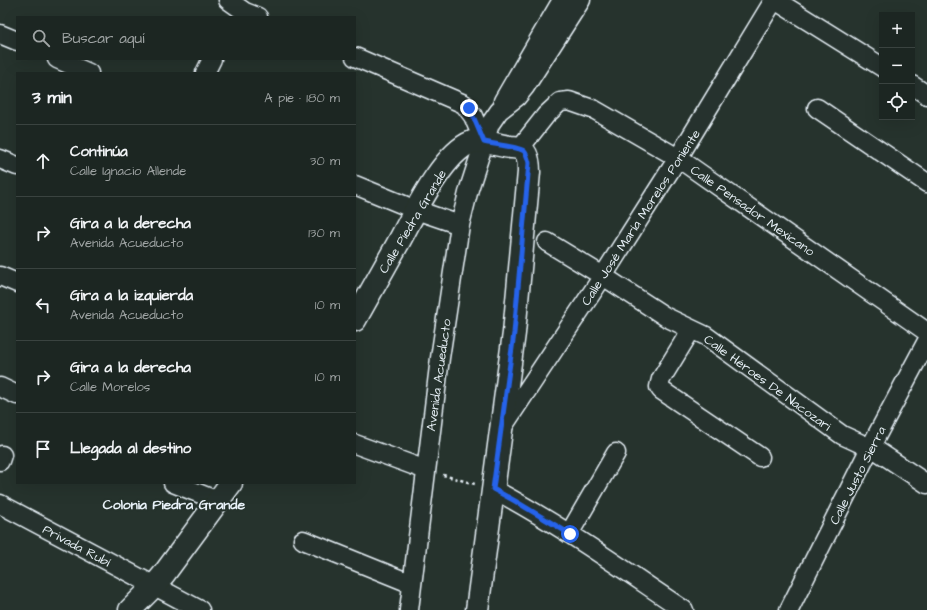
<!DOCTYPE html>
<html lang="es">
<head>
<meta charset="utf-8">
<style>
  body { margin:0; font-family:"Architects Daughter",sans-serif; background:#252e2a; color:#f1f3f6 }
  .controls { position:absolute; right:12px; top:12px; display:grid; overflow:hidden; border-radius:0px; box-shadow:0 4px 16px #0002 }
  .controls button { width:36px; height:36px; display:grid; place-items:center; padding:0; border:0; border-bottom:1px solid #3a4340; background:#1c2622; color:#f1f3f6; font:20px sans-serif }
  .stop { position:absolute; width:12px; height:12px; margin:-9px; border:3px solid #2563eb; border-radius:50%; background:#fff }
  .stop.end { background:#2563eb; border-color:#fff; box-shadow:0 1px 4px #0008 }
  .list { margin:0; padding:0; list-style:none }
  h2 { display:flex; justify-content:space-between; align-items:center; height:52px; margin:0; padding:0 16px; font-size:17px }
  h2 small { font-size:13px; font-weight:400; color:#a0a5a5 }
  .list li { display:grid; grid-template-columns:26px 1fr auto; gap:12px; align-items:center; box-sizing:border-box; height:72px; padding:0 16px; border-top:1px solid #3a4340 }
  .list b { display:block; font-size:15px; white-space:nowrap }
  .list p { margin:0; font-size:13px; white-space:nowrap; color:#a0a5a5 }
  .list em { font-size:13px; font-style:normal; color:#a0a5a5 }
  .icon { flex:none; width:22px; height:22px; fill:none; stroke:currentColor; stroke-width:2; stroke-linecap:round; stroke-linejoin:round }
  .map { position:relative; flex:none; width:927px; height:610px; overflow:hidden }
  .search { position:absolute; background:#1c2622; box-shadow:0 4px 16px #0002; left:16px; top:16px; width:340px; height:44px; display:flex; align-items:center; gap:10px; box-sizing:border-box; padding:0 14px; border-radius:0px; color:#a0a5a5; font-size:15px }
  .panel { position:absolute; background:#1c2622; box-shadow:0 4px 16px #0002; left:16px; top:72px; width:340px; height:412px; border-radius:0px }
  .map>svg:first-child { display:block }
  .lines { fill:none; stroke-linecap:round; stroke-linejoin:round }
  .minor-casing { stroke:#e8f1f8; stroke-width:21 }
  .tertiary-casing { stroke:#e8f1f8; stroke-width:25 }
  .path { stroke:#e8f1f8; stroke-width:2.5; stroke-dasharray:3 3; stroke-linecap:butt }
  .minor { stroke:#26332d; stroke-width:18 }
  .tertiary { stroke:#26332d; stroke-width:22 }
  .route { stroke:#2563eb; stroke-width:5 }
  .labels { text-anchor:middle; stroke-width:4; stroke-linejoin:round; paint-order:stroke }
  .street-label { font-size:13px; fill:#e8f1f8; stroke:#26332d }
  .neighbourhood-label { font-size:14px; font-weight:bold; fill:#e8f1f8; stroke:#26332d }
</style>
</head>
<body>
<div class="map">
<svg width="927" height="610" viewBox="0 0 927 610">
  <rect width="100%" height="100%" fill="#26332d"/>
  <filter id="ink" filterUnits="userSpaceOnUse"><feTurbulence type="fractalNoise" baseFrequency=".025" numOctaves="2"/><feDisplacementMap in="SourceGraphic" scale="8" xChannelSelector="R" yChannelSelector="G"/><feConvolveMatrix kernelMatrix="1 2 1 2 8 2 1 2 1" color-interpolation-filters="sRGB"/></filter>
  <g filter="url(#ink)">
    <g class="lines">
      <defs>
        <path id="minor" d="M228,0L245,12L258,17
          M775,0L882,67
          M0,34L17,41
          M355,57L464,104L473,116L484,142
          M57,59L89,73
          M205,73L212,59
          M912,85L927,95
          M503,101L562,0
          M817,108L927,183
          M520,148L546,115L560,102L569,101L595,110L678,158L927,332
          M0,159L17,166
          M355,185L416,210L460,225
          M547,242L603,276L666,317L706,336L842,435L879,452L927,484
          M0,276L17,283
          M691,330L661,379L659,387L661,390L760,457
          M0,387L17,395
          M502,428L603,276L678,158L774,0
          M355,444L426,470
          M0,461L2,455
          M173,483L218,501
          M493,489C559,524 621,568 684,610
          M0,504L200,610
          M569,534L616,453
          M303,540L412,584
          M409,610L440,358L460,225L469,189L490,124L499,111L517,97L525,87L581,0
          M789,610L870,448L927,341"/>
        <path id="tertiary" d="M355,320C369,295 383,270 397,245C412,218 442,153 472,142C481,139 500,146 511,147C527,147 529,158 529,172L514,333L477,610
          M130,610L154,586L164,574L231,483"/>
      </defs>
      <use href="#minor" class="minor-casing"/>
      <use href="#tertiary" class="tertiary-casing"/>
      <path class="path" d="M443,475L475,484"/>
      <use href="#minor" class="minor"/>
      <use href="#tertiary" class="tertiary"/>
    </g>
  </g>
  <g class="lines" filter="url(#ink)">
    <path class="route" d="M469,108L473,116L484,142C492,144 520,147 524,151C527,154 528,159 529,163L514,333L493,489L515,501L570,534"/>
  </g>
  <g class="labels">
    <g class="street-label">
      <text transform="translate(753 210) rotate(35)" y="5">Calle Pensador Mexicano</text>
      <text transform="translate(640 217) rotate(-57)" y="5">Calle José María Morelos Poniente</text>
      <text transform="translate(412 221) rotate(-59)" y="5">Calle Piedra Grande</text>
      <text transform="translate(438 375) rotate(-82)" y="5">Avenida Acueducto</text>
      <text transform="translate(768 382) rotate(36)" y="5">Calle Héroes De Nacozari</text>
      <text transform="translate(857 475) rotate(-63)" y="5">Calle Justo Sierra</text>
      <text transform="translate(77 545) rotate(28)" y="5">Privada Rubí</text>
    </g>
    <g class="neighbourhood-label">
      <text x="174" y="509">Colonia Piedra Grande</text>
    </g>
  </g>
</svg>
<div class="controls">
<button>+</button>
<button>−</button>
<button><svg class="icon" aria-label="locate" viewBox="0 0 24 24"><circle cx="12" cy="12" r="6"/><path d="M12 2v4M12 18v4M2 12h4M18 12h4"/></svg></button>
</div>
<div class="stop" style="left:570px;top:534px"></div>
<div class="stop end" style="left:469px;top:108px"></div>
<div class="search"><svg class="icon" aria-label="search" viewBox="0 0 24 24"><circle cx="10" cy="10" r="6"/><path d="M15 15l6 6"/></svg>Buscar aquí</div>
<section class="panel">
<h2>3 min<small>A pie · 180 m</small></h2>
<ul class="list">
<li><svg class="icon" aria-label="ahead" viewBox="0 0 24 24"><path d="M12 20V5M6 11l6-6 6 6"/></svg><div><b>Continúa</b><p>Calle Ignacio Allende</p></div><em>30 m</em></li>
<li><svg class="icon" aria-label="right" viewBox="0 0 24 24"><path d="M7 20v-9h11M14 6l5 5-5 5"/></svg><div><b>Gira a la derecha</b><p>Avenida Acueducto</p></div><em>130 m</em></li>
<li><svg class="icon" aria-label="left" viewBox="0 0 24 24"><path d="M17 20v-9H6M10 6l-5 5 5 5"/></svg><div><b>Gira a la izquierda</b><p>Avenida Acueducto</p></div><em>10 m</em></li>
<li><svg class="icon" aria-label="right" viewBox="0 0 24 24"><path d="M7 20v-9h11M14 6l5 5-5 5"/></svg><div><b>Gira a la derecha</b><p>Calle Morelos</p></div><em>10 m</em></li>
<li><svg class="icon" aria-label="arrive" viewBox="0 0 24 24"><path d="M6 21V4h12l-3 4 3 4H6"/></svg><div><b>Llegada al destino</b></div></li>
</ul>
</section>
</div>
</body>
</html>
